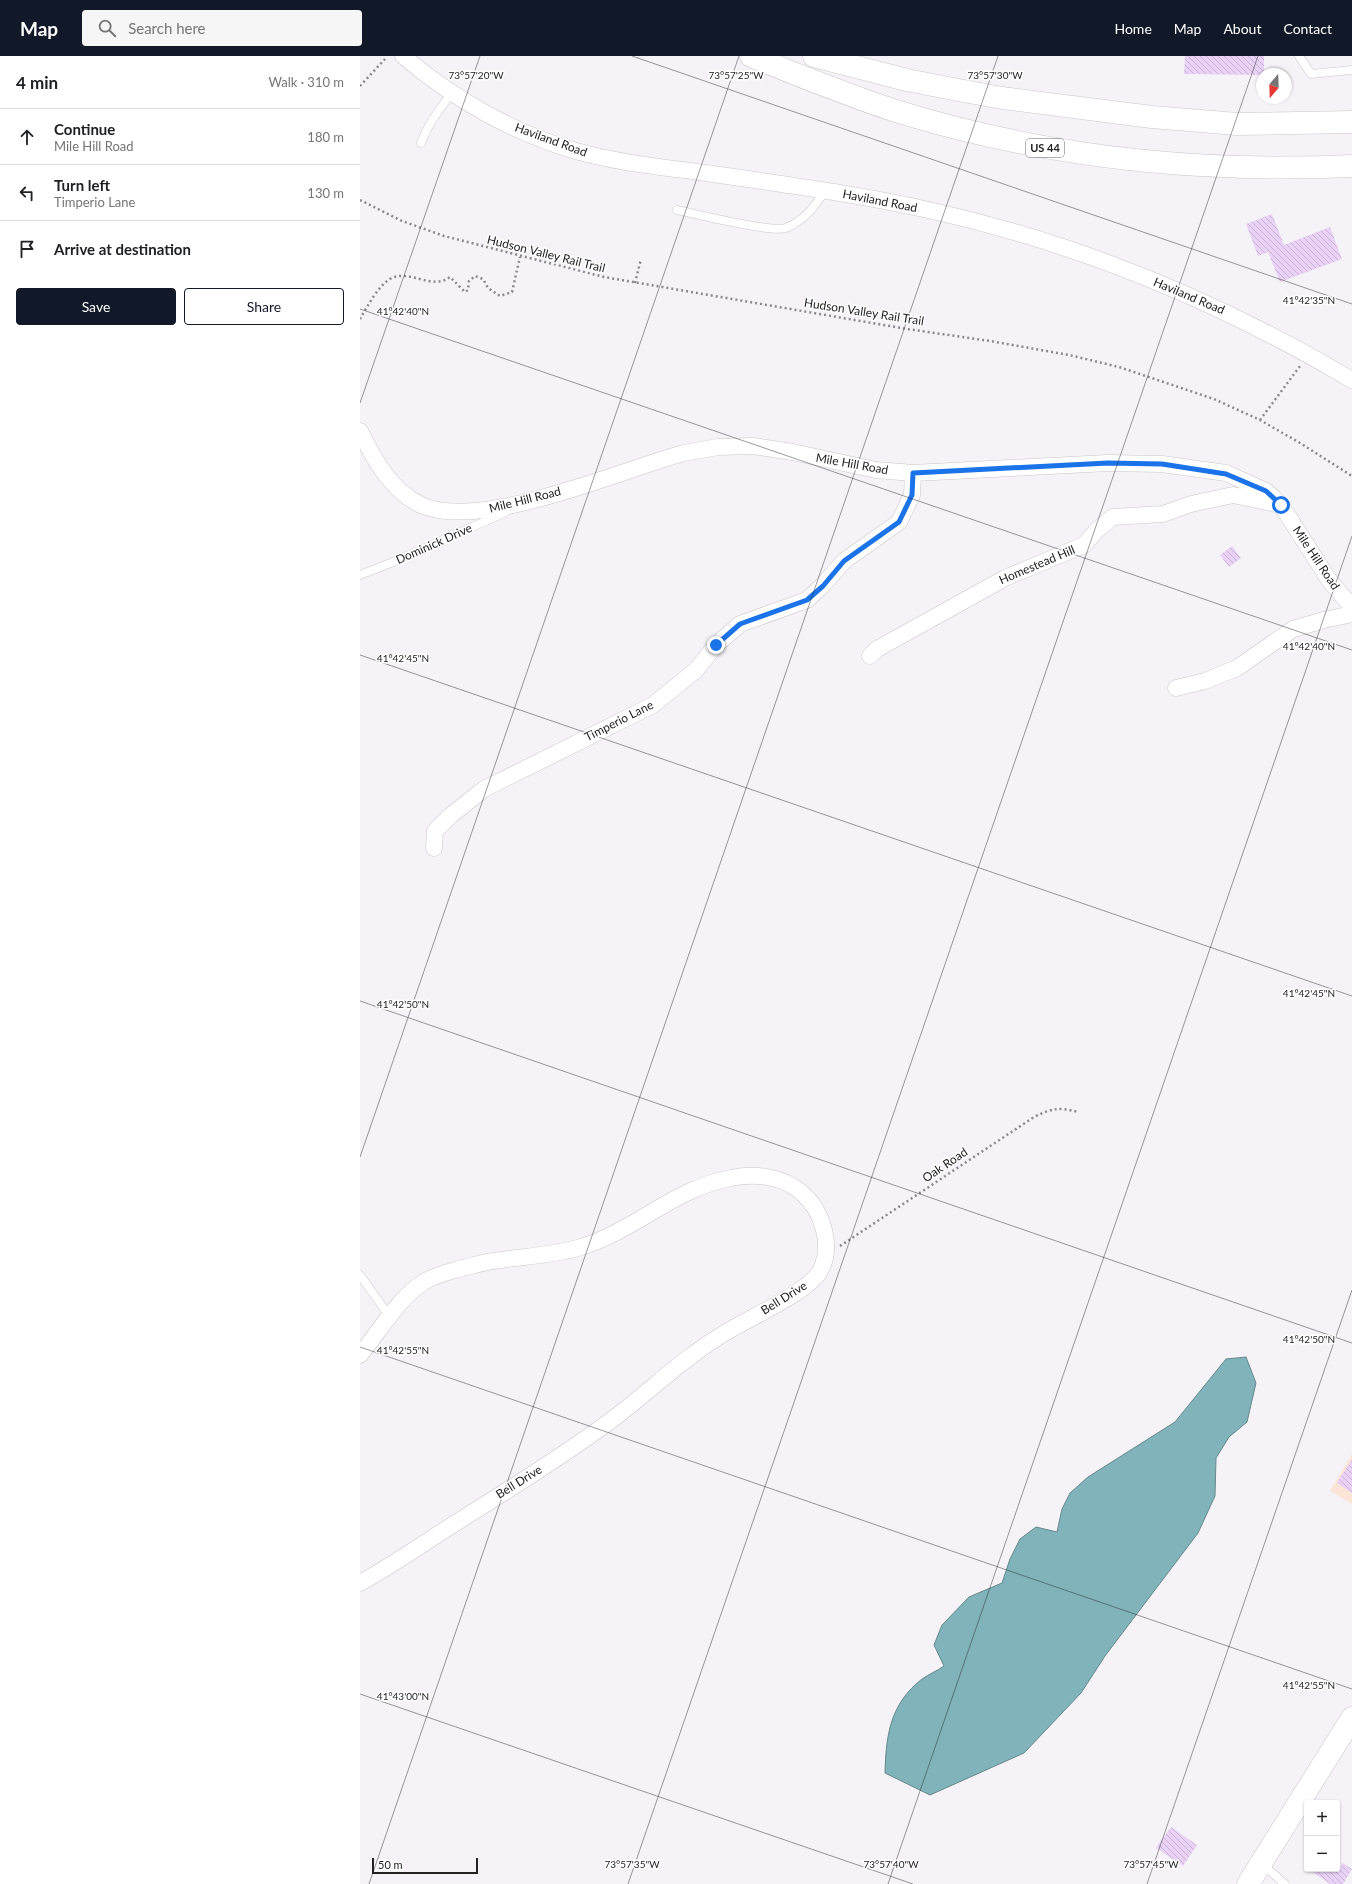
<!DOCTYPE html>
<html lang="en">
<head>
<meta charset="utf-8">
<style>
  body { margin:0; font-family:Lato,sans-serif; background:#f6f6f6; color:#202124 }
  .controls { position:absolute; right:12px; bottom:12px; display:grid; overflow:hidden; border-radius:4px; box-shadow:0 1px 3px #0004 }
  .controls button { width:36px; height:36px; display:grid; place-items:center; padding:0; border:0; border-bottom:1px solid #e0e0e0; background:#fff; color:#202124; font:20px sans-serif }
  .compass { position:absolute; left:896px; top:12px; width:36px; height:36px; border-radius:50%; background:#fff; box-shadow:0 1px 3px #0004; rotate:199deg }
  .scale { position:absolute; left:12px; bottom:10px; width:106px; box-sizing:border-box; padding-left:4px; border:2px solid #222223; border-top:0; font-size:11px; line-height:14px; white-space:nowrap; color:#222223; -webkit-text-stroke:3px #fff; paint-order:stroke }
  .stop { position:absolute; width:12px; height:12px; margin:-9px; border:3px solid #1a73e8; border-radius:50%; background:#fff }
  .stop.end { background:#1a73e8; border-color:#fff; box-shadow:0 1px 4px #0008 }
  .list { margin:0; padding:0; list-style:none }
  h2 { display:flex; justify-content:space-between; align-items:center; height:52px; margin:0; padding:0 16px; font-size:17px }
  h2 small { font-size:13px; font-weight:400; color:#757577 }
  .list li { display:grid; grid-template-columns:26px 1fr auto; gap:12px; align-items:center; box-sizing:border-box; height:56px; padding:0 16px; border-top:1px solid #e0e0e0 }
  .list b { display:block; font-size:15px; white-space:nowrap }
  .list p { margin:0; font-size:13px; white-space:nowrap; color:#757577 }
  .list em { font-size:13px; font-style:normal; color:#757577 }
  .actions { display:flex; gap:8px; padding:12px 16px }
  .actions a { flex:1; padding:9px 0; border:1px solid #111827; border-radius:4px; text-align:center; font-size:14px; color:#111827 }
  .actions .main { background:#111827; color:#fff }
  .icon { flex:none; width:22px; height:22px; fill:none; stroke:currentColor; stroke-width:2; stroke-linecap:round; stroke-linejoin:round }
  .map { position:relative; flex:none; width:992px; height:1828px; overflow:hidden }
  header { display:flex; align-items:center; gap:24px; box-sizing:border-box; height:56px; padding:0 20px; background:#111827; color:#fff }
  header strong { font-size:19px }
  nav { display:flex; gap:22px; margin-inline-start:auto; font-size:14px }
  .search { width:280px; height:36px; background:#f6f6f6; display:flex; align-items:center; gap:10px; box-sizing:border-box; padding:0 14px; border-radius:4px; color:#757577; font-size:15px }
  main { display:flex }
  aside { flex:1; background:#fff }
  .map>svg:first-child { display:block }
  .commercial { fill:#fbe5d7 }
  .water { fill:#80b3ba; stroke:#64888d }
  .building { fill:url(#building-back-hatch) }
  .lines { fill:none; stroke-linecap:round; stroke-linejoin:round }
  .lane-casing { stroke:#c9c6ca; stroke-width:9 }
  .street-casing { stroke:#c9c6ca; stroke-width:17 }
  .highway-casing { stroke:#c9c6ca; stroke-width:23 }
  .path { stroke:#8a898b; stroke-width:2.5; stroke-dasharray:2 3; stroke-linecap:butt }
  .lane { stroke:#fff; stroke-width:8 }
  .street { stroke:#fff; stroke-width:16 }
  .highway { stroke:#fff; stroke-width:22 }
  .route { stroke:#1a73e8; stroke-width:5 }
  .ticks { fill:none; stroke:#222223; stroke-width:1; stroke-opacity:0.45 }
  .labels { text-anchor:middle; stroke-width:3; stroke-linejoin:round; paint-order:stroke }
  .shield { fill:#fff; stroke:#646465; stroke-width:1 }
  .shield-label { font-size:11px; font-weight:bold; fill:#222223 }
  .street-label { font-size:12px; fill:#222223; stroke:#fff }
  .ticks-label { font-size:10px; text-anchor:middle; fill:#222223; stroke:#fff; stroke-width:3; stroke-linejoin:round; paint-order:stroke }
</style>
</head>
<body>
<header>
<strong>Map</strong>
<div class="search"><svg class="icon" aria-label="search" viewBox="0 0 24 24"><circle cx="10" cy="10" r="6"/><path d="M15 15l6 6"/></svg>Search here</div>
<nav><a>Home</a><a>Map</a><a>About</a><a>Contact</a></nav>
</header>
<main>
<aside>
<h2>4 min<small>Walk · 310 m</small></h2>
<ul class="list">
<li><svg class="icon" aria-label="ahead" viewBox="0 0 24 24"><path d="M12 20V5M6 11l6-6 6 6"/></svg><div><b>Continue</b><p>Mile Hill Road</p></div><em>180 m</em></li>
<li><svg class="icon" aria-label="left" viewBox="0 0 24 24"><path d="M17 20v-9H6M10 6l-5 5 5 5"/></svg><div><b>Turn left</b><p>Timperio Lane</p></div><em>130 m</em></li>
<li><svg class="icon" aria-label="arrive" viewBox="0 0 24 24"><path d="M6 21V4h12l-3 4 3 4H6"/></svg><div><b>Arrive at destination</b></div></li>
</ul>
<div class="actions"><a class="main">Save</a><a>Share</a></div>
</aside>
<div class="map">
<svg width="992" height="1828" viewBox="0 0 992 1828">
  <defs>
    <pattern id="building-back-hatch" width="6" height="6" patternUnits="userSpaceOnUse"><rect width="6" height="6" fill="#e9d2f6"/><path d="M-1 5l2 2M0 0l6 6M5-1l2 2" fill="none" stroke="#c8b4d3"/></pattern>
  </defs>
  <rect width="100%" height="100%" fill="#f5f3f7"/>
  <path class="commercial" d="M992,1398V1448L970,1435Z"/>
  <path class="water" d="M886,1301L896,1327L887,1366L869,1381L856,1402L855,1440L838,1477L745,1600L721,1637L664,1697L570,1739L525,1717C526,1679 530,1648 562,1623C569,1618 577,1615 584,1610L574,1589L582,1569L609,1541L642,1527L650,1503L660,1483L676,1471L697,1476L702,1453L710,1437L728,1421L815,1366L866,1303Z"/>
  <path class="building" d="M825,0H904V18L902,19L824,18Z
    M912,158L924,189L970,171L982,203L920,226L908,196L898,200L886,168Z
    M872,490L881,502L869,511L860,499Z
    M992,1403V1437L977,1427Z
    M811,1771L837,1789L823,1810L796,1792Z
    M983,1807L992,1813L983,1828H970L948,1813H979Z"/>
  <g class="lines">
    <defs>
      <path id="lane" d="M939,0L951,18L992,14
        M61,87C68,68 79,53 92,37
        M317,154C336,158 412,177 426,172C443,165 456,150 465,134
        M0,519L33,506L146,456
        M0,1219L30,1261
        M902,1808L925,1828"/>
      <path id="street" d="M43,0C92,42 153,77 216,95C258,107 303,111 346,117C422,128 498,138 573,155C720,188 862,247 992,324
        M0,375C14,403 31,435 61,449C121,476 260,414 324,397L358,391L393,390L432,396L516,414L553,417L748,407L802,408L866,417L906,435L921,449L969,524L992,551
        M510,600L517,593L645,522L724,489L737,474L753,461L803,458L831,448L873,439L921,449
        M816,632L845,625L877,612L933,573L964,564L992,558
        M74,792L75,775L90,760L124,733L293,649L336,614L356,589L380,568L447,544L463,529L484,505L539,466L552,439L553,417
        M0,1299C18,1277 40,1240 64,1226C75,1219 89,1216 102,1212C115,1209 128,1205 141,1204C167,1200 195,1199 221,1191C274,1175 315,1132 371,1122C395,1117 423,1120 442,1137C462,1154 474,1190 460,1215C448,1237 384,1264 360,1280C319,1305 285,1340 246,1368C200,1402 151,1432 102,1463C68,1484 35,1508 0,1527"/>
      <path id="highway" d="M391,0C440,20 489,40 539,56C686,101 839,117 992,110
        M454,0L547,24L593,33L642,42L792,61L877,68L992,66
        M888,1828L992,1662"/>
    </defs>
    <use href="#lane" class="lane-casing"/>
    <use href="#street" class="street-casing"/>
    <use href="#highway" class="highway-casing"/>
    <path class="path" d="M0,30L25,3
      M0,144L42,165L84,180L244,221L547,273L630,285L709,299L759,311L854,343L900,364L940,387L992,420
      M275,227L281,203
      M0,263C7,251 18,230 30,223C49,212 72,235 90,221L105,236L108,234L109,225L115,220L123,223L128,232L140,240L152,236L160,201
      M900,364L940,310
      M480,1190L674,1061C693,1052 698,1051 718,1056"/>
    <use href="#lane" class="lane"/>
    <use href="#street" class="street"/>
    <use href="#highway" class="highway"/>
  </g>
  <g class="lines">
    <path class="route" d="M356,589L380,568L447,544L463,530L484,505L539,466L552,439L553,417L748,407L802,408L866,418L906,435L921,449"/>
  </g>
  <path class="ticks" d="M272,0L992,248M0,253L992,594M0,347L120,0M0,599L992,940M0,945L992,1287M0,1101L379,0M0,1291L992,1633M0,1638L553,1828M9,1828L638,0M268,1828L898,0M528,1828L992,480M787,1828L992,1234"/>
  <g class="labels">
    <rect class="shield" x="666" y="83" width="38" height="18" rx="3"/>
    <g class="shield-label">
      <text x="685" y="96">US 44</text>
    </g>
    <g class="street-label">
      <text transform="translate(191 84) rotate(20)" y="4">Haviland Road</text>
      <text transform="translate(520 145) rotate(11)" y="4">Haviland Road</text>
      <text transform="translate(186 198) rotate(14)" y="4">Hudson Valley Rail Trail</text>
      <text transform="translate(829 240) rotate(23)" y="4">Haviland Road</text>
      <text transform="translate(504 256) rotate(9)" y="4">Hudson Valley Rail Trail</text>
      <text transform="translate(492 408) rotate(10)" y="4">Mile Hill Road</text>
      <text transform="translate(165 444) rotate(-14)" y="4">Mile Hill Road</text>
      <text transform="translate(74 488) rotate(-24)" y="4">Dominick Drive</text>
      <text transform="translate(956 502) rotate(56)" y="4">Mile Hill Road</text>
      <text transform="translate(677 509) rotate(-23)" y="4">Homestead Hill</text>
      <text transform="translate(259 665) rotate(-27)" y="4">Timperio Lane</text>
      <text transform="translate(585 1109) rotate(-34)" y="4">Oak Road</text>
      <text transform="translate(424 1242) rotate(-32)" y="4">Bell Drive</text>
      <text transform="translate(159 1426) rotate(-32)" y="4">Bell Drive</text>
    </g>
  </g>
  <g class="ticks-label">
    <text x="116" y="23">73°57'20"W</text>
    <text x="376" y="23">73°57'25"W</text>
    <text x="635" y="23">73°57'30"W</text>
    <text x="949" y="248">41°42'35"N</text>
    <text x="43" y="259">41°42'40"N</text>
    <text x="949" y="594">41°42'40"N</text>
    <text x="43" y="606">41°42'45"N</text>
    <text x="949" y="941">41°42'45"N</text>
    <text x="43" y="952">41°42'50"N</text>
    <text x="949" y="1287">41°42'50"N</text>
    <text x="43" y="1298">41°42'55"N</text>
    <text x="949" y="1633">41°42'55"N</text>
    <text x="43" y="1644">41°43'00"N</text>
    <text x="272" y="1812">73°57'35"W</text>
    <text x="531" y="1812">73°57'40"W</text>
    <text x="791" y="1812">73°57'45"W</text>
  </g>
</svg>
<div class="controls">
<button>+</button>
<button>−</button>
</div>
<svg class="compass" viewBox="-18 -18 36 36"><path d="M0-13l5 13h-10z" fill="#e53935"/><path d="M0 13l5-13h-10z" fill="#757577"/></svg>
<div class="scale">50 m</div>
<div class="stop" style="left:921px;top:449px"></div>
<div class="stop end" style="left:356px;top:589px"></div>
</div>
</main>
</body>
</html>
